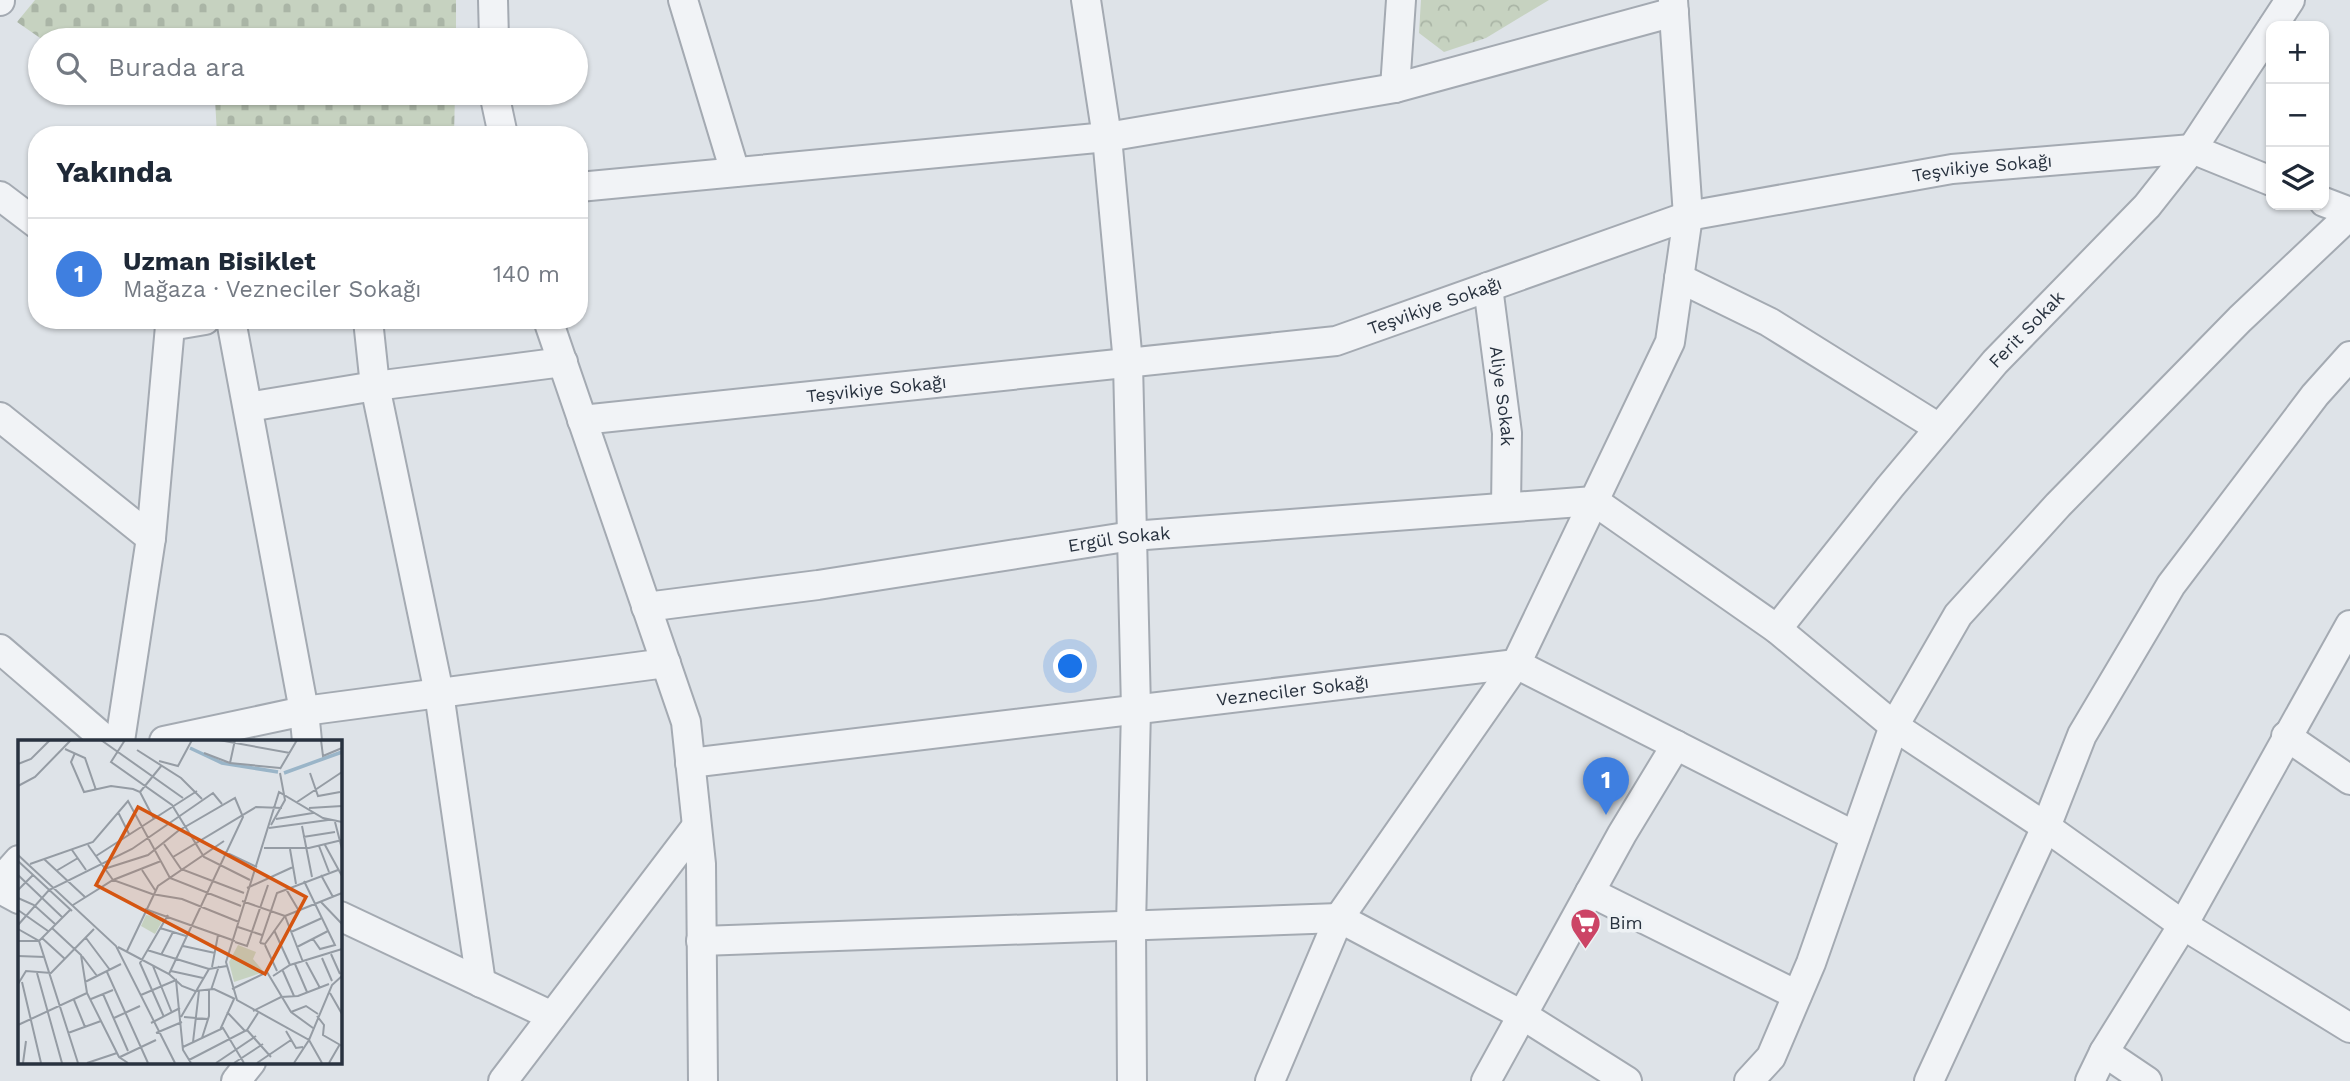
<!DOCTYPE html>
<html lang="tr">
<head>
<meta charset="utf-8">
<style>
  body { margin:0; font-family:"Work Sans",sans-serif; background:#f2f2f3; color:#1f2937 }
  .controls { position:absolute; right:21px; top:21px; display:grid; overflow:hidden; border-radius:14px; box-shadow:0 2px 5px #0004 }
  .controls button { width:63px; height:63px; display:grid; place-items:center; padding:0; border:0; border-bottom:2px solid #e0e1e3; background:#fff; color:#1f2937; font:35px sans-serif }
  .you { position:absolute; left:1071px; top:667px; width:24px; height:24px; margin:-18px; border:5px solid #fff; border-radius:50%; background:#1a73e8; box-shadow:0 0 0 10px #1a73e833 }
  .badge { display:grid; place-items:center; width:46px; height:46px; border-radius:50%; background:#2563eb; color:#fff; font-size:23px; font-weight:700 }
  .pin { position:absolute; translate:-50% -58px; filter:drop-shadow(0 2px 4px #0008) }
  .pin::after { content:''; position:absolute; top:37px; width:24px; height:21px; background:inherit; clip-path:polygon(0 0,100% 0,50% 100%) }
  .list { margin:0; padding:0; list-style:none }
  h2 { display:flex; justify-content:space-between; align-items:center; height:91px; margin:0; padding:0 28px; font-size:30px }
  h2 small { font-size:23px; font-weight:400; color:#747a83 }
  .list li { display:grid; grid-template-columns:46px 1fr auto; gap:21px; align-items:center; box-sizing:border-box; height:112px; padding:0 28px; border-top:2px solid #e0e1e3 }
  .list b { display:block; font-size:26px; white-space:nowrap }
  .list p { margin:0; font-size:23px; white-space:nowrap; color:#747a83 }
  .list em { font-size:23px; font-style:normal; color:#747a83 }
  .icon { flex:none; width:38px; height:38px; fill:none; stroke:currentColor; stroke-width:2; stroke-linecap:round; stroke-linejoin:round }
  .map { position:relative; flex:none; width:2350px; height:1081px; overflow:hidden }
  .search { position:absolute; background:#fff; box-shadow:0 2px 5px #0004; left:28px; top:28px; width:560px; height:77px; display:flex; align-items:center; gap:18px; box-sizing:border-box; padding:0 24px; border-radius:38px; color:#747a83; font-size:26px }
  .panel { position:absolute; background:#fff; box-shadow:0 2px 5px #0004; left:28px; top:126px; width:560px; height:203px; border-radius:28px }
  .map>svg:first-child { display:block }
  .cemetery { fill:url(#cemetery-stones) }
  .park { fill:url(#park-crowns) }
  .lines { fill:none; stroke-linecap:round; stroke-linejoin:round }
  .minor-casing { stroke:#a4aab2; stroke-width:32 }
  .minor { stroke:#f1f3f6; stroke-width:28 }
  .labels { text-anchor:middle; stroke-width:7; stroke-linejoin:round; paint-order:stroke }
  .street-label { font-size:18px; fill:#28323f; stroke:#eef2f5 }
  .poi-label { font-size:18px; fill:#28323f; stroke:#eef2f5; text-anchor:start }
  .inset-river { fill:none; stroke:#9ab5c8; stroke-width:3.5 }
  .inset-road { fill:none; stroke:#959ca4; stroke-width:2 }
  .view { fill:#d55511; fill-opacity:0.15; stroke:#d55511; stroke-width:3.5 }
  .inset-edge { fill:none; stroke:#28323f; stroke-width:3.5 }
</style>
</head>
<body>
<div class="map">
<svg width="2350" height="1081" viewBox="0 0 2350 1081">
  <defs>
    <pattern id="cemetery-stones" width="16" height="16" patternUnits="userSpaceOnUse" patternTransform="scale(1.75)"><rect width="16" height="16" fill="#c6d2c0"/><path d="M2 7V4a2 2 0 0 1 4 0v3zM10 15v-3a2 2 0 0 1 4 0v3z" fill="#aab5a6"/></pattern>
    <pattern id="park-crowns" width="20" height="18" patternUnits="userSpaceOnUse" patternTransform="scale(1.75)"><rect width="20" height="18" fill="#c6d2c0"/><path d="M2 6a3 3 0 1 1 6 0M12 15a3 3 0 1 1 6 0" fill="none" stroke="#aab5a6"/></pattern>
  </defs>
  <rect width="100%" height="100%" fill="#dee3e8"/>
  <path class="cemetery" d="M35,0H456V40H43L17,22Z
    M193,93H455L454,135H217L215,99Z"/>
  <path class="park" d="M1421,0H1549L1486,38L1444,52L1419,33Z"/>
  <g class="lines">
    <defs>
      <g id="minor">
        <path d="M493,0L494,40"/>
        <path d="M683,0L735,172"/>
        <path d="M1086,0L1107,137L1128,363L1136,709L1131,926L1132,1081"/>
        <path d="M0,1V0"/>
        <path d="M2273,26L2290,0"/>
        <path d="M1395,88L1401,0"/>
        <path d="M494,93L503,135"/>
        <path d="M579,187L1107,137L1395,88L1674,12"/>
        <path d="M0,196L37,224"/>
        <path d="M2324,202L2350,212"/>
        <path d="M1679,278L1769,322L1939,428"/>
        <path id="s1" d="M1488,287L1507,433L1506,507"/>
        <path d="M231,320L304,711L307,741"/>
        <path d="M368,320L375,386L439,693L481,983"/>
        <path d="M548,320L686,722L701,864L703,1081"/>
        <path d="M248,407L375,386L563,362"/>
        <path d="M0,417L151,538"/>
        <path id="s2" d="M582,420L1336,341L1688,216L1952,169L2192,149L2271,181"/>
        <path id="s3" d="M646,607L818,585L1132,536L1594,501L1777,629L1894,726L2046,827L2183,925L2350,1028"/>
        <path id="s4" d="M1777,629L1890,487L1995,362L2147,206L2192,149L2271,29"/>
        <path d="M0,649L107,741"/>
        <path d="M2286,736L2350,780"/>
        <path d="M120,741L151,538L170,326L205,320"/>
        <path d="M164,741L304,711L666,663"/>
        <path id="s5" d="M690,763L1516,664L1855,836"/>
        <path d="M0,881L19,860"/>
        <path d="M0,889L19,899"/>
        <path d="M1590,892L1797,995"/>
        <path d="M340,916L552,1016"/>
        <path d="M701,941L1339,918L1524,1016L1627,1081"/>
        <path d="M2104,1052L2147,1081"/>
        <path d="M236,1081L251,1062"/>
        <path d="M503,1081L696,827"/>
        <path d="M1270,1081L1339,918L1516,664L1670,342L1688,216L1673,0"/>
        <path d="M1486,1081L1622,834L1676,745"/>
        <path d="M1749,1081L1771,1057L1811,963L1894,726L1958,615L2058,505L2240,319L2350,215"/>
        <path d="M1929,1081L2046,827L2082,735L2171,585L2315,395L2350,356"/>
        <path d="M2090,1081L2104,1052L2183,925L2350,625"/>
      </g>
    </defs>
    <use href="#minor" class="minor-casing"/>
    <use href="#minor" class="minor"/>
  </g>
  <defs>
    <symbol id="supermarket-pin" viewBox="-11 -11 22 30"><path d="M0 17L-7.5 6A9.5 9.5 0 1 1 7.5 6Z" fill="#c46" stroke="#eef2f5"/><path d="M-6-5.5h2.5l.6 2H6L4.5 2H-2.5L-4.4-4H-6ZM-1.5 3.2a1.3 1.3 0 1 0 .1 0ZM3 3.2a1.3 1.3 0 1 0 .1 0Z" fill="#fff"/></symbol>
  </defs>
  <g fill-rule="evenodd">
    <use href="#supermarket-pin" x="1568" y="906" width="35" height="47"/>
  </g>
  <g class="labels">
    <g class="street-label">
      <text dy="6" stroke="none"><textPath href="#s2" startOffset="1430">Teşvikiye Sokağı</textPath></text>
      <text dy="6" stroke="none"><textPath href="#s2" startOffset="863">Teşvikiye Sokağı</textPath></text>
      <text dy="6" stroke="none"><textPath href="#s4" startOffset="390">Ferit Sokak</textPath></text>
      <text dy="6" stroke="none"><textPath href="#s2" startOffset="296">Teşvikiye Sokağı</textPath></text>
      <text dy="6" stroke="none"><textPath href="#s1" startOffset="110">Aliye Sokak</textPath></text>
      <text dy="6" stroke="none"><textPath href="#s3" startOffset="478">Ergül Sokak</textPath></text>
      <text dy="6" stroke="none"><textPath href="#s5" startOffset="607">Vezneciler Sokağı</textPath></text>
    </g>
    <g class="poi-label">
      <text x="1609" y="929">Bim</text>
    </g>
  </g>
  <g transform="translate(18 740)">
    <rect width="324" height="324" fill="#dee3e8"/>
    <path d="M220,205L238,212L235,219L246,232L216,242L211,222Z" fill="#c6d2c0"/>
    <path d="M128,175L146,178L137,194L123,186Z" fill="#c6d2c0"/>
    <path class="inset-river" d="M172,8L204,23L260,32M266,33L324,12"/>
    <path class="inset-road" d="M83,0L165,58M107,0L93,22L154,65L186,117L232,140M201,0L272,13M303,0L305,16L324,8M47,9L67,18L78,50M119,10L163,38L184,59M57,13L53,22L66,52L93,46L115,49L122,52L136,79M186,13L212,23L262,28M141,21L160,26L174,0M212,23L217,0M0,24L13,19L32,0M262,29L279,0M292,33L300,56L322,52M0,46L17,37L53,0M122,52L144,25M279,62L324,32M291,68L324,66M100,72L111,94M258,79L295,73M317,82L324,109M253,85L267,60L262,33M284,86L294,137M251,88L310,80M285,97L317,92M146,104L163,129L226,153M70,105L95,140L134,154L164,159L221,182M307,105L324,136M301,106L311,132M246,108H291L324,100M272,109L278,144M54,110L68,130M207,112L239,127M0,115L98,206L157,323M78,116L179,51M155,117L238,67L264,68M26,119L67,157M0,121L54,171M12,124L75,102L110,61L152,138L223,166M86,129L130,115L160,91L217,58L225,77L151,234M124,130L137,150M38,131L60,118M0,135L44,177M303,135L315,157M286,141L317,205L302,209L295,199M229,148L275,127M268,149L281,171M0,150L15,135M0,158L16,165L37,184M224,161L267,176M303,162L324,184M55,165L95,140L143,121M127,169L217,201M0,170L30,191M267,176L324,153M267,176L285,222M0,185L31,150L114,109L195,53L204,64M220,187L244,195M34,188L63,215L69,253L101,317L110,323M142,188L168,196M0,189L21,201L60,323M256,190L272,225M273,192L304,178M24,198L47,219M68,198L92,230M0,201H21L53,169M217,202L229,206L250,145M242,203L259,153L320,130M242,203L247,204L267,176M247,205L259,231M165,206L197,213M100,207L151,234L164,246L177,251L196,249L217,259M279,207L310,191M129,210L191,229M109,211L140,146L206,101M313,214L322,234M143,215L155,192M0,216L27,217M64,216L79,236M304,218L314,241M288,222L302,248M277,224L289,252M135,226L154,273M194,227L200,195M264,229L276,256M153,231L185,238M89,232L130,323M19,233L44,323M255,236L272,225L324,209M4,242L23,323M67,242L103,224M0,244L8,231L33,233L76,189M214,249L249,232L273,272L295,288M193,250L201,226M312,253L324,274M85,254L110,311M123,255L158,240L165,310L173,323M73,259L95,250M56,260L67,287M235,271L263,257L280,256L311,244M209,272L227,291M273,272L288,266L300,274M299,276L306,285L305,295L324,306M146,277L122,223L150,175M163,277L191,229L209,226M166,277L190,279M96,278L122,266M133,283L162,268M0,285L69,253M202,290L216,259M229,290L253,317M268,291L278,308L285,307M50,293L83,281M138,293L164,282M184,298L191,276V250M175,302L181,251M165,307L205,288L226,323M102,317L138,300M171,320L229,290L240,273M5,323L8,301M69,323L99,313M198,323L238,296M216,323L245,304M239,323L273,300M276,323L291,300L314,245L324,236M304,323L291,300L219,260L208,222L261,52L305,78L324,82M311,323L322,304"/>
    <path class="view" d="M120,67L288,157L247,234L78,145Z"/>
    <rect width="324" height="324" class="inset-edge"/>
  </g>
</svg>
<div class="controls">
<button>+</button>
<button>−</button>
<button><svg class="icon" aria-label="layers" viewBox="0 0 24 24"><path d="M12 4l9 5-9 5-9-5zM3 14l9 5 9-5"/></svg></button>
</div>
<div class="you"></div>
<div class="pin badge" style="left:1606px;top:815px;background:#3f7fe0">1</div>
<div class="search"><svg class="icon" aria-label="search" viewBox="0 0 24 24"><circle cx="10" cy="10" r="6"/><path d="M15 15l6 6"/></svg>Burada ara</div>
<section class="panel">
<h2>Yakında<small></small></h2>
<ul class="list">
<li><span class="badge" style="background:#3f7fe0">1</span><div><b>Uzman Bisiklet</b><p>Mağaza · Vezneciler Sokağı</p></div><em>140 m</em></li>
</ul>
</section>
</div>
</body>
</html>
